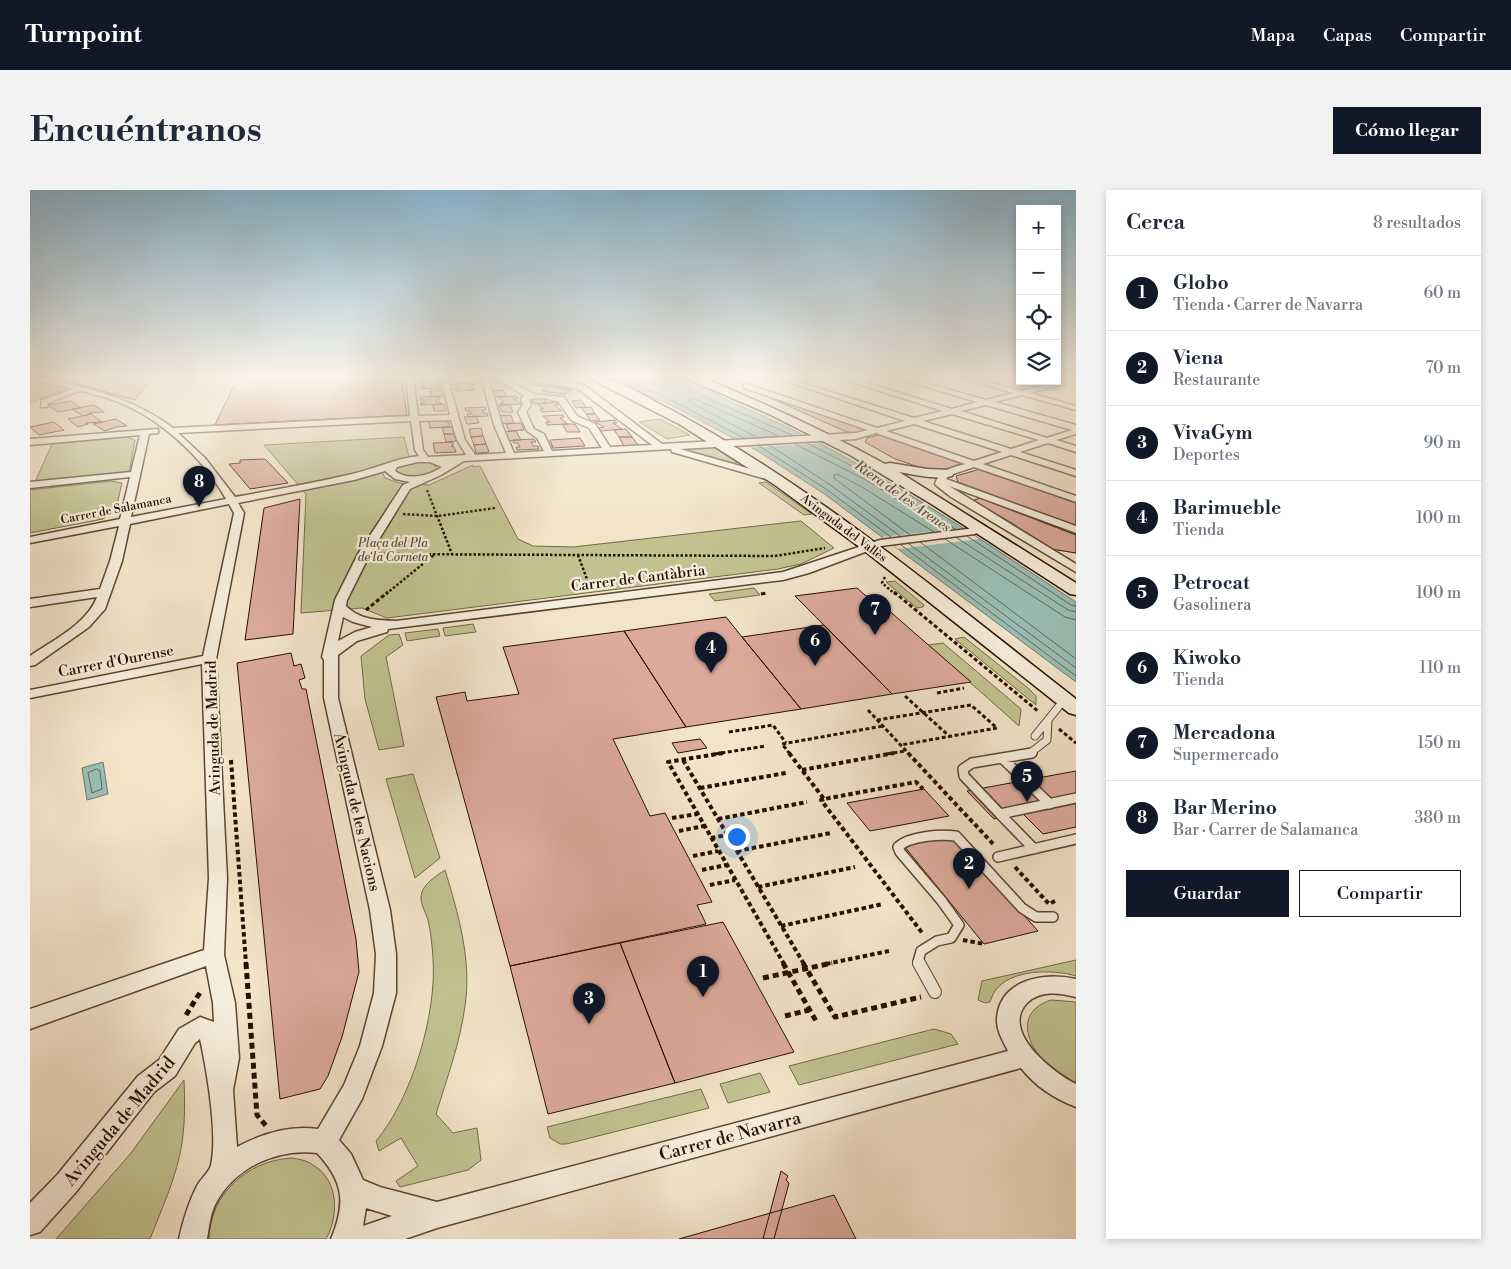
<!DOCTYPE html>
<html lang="es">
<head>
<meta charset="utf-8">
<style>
  body { margin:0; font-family:"Libre Bodoni",serif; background:#f2f2f3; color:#1f2937 }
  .controls { position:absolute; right:15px; top:15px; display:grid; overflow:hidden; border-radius:0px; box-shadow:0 2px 8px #0003 }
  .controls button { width:45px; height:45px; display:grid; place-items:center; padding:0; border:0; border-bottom:1px solid #e0e1e3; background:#fff; color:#1f2937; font:25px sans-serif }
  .you { position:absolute; left:706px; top:646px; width:18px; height:18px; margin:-12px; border:4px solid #fff; border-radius:50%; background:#1a73e8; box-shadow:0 0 0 8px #1a73e833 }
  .badge { display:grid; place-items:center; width:32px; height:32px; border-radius:50%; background:#111827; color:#fff; font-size:16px; font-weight:700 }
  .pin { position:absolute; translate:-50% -41px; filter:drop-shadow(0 1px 2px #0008) }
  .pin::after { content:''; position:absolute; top:26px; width:18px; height:15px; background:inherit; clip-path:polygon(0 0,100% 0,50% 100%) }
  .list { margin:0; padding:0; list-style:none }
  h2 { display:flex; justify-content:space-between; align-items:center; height:65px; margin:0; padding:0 20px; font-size:21px }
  h2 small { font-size:16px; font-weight:400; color:#747a83 }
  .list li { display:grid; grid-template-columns:32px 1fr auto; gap:15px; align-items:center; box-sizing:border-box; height:75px; padding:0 20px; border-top:1px solid #e0e1e3 }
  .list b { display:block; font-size:19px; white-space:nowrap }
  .list p { margin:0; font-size:16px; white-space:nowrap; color:#747a83 }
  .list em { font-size:16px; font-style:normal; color:#747a83 }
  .actions { display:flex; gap:10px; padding:15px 20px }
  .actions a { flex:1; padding:11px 0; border:1px solid #111827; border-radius:0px; text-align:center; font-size:18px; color:#111827 }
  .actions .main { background:#111827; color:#fff }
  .icon { flex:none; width:28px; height:28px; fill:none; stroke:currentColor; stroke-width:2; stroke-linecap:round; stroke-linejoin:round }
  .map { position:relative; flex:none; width:1046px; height:1049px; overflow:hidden; border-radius:0px }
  header { display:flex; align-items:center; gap:30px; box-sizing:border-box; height:70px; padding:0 25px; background:#111827; color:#fff }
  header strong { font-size:24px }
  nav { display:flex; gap:28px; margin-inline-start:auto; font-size:18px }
  .intro { display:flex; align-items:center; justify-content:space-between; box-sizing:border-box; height:120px; padding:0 30px }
  h1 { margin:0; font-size:35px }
  .button { padding:12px 22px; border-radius:0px; background:#111827; color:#fff; font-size:18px; font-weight:700 }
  main { display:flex; gap:30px; padding:0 30px }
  aside { flex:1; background:#fff; border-radius:0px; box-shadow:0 2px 8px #0003 }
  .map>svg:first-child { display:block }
  .green { fill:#c2c291; stroke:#746849 }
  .water { fill:#9bbfb6; stroke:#6d786e }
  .pier { fill:#f3e4c9 }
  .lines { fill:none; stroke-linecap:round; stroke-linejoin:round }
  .shore { stroke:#61665c; stroke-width:1 }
  .building { fill:#dcaa9b; stroke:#270e01 }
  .lane-far2-casing { stroke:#5a4433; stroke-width:9 }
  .lane-far1-casing { stroke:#5a4433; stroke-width:12 }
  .lane-casing { stroke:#5a4433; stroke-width:14 }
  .street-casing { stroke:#5a4433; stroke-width:3 }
  .secondary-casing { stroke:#270e01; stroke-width:3 }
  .path-far3 { stroke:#270e01; stroke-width:2.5; stroke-dasharray:2.5 2; stroke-linecap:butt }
  .path-far2 { stroke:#270e01; stroke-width:3; stroke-dasharray:4 2.5; stroke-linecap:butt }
  .path-far1 { stroke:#270e01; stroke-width:4; stroke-dasharray:4.5 3; stroke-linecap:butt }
  .path { stroke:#270e01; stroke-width:5; stroke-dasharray:6 4; stroke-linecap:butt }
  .lane-far2 { stroke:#f7eddc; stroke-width:7 }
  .lane-far1 { stroke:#f7eddc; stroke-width:9 }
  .lane { stroke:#f7eddc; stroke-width:12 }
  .street { fill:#f7eddc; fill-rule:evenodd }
  .secondary { fill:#f7eddc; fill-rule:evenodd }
  .labels { text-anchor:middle; stroke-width:4.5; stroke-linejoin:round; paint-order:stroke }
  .far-street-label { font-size:12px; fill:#270e01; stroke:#f7eddc }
  .far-park-label { font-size:12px; font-style:italic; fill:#5d4d33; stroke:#f7eddc }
  .far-water-label { font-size:14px; font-style:italic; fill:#555549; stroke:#f7eddc }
  .street-label { font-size:15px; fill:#270e01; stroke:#f7eddc }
  .near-street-label { font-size:18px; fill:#270e01; stroke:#f7eddc }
</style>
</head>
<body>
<header>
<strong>Turnpoint</strong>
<nav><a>Mapa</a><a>Capas</a><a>Compartir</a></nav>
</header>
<div class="intro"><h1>Encuéntranos</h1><a class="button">Cómo llegar</a></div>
<main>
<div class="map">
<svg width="1046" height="1049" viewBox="0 0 1046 1049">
  <rect width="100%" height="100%" fill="#f3e4c9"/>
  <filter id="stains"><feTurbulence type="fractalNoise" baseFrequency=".004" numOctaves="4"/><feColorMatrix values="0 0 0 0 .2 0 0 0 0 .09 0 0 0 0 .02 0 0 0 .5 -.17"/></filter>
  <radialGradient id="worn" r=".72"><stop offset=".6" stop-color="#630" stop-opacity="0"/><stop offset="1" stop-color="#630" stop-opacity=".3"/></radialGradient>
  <path class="green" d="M0,189L35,198L0,213Z
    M630,229L660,245L637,249L609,232Z
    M97,247L105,250L99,283L5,292L22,254Z
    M374,247L379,267L350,277L355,288L369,293L399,295L443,275V277L450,276L488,349L503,356L543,357L771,331L804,358L771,374L748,379L357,428L332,418L271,423L276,304L234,255Z
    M686,257L708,272L702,274L648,259Z
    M392,271L403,273L407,279C396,290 379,287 365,282V278L369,275Z
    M81,291L92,293L86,319L73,329L0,343V300Z
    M736,292L782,324L774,325L729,293Z
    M865,391L894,415L893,417L887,418L856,392Z
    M724,398L730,405L685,411L679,404Z
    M443,434L446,442L415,446L413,438Z
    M408,439L410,446L377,451L375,443Z
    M369,444L373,455L356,467L374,556L349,560L335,509L331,466L359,445Z
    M934,447L998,498L1006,506V515L925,449Z
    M913,453L991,519L989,536L898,455Z
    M383,584L410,668L385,688L356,589Z
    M415,680C428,723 442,770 435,816C430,853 417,888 406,924L423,943L447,938L451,970L438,980L370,997L366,991L388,976L371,948L349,961L346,951C382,908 407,824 403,768C402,755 401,742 398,730C396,723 391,715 391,708C391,695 405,687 415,680Z
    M1046,770V786C1023,779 980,779 965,801C963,804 961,809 960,812L955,813L948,810L952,791Z
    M1021,810L1046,812V894C1037,889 1028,884 1020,877C996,856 984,822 1021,810Z
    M904,839L921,844L928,854L769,895L759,876Z
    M730,883L740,902L698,913L690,894Z
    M154,890C155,911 155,932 152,953C147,986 132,1018 120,1049H26L101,963Z
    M671,899L679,918L536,954H530L520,948L517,937Z
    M261,968C268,969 277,970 283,975C309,990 309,1026 296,1049H179C180,1004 217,971 261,968Z"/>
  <path class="water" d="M575,187C596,187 619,184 640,187C656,189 690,207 706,214C828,265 936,340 1046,412V492L793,303L726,260L641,215Z
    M73,572L78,604L57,610L52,578Z"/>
  <path class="pier" d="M776,244L793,253L716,258L700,249Z
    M933,338L949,349L868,359L852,347Z"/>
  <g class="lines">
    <path class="shore" d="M588,187L643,211L714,248
      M604,187L636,200L638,198L634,187
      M641,187L644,194L762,245
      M726,247L660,212L659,209L662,208L749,246
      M777,253L839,285L925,339
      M765,254L836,290L916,340
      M739,255L799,294L870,346
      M729,256L796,299L861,347
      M880,345L804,288V285L807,284L832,297L904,342
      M937,346L1041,415L1046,416
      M927,348L1038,420L1046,422
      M915,349L1035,427L1046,430
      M890,352L1046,469
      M879,354L1046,478
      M871,355L1046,486
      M67,579L70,581L72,599L62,603L58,583Z"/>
  </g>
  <path class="building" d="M58,187H122L105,210L40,192Z
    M208,187H371L377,225L185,235Z
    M408,190L409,193H405L406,195H410L411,198L392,199L391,196H395L390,191Z
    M504,191L523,195L518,197L498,194Z
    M442,193L443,195H439L440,198H444L445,200L426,201L425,199H429L424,194Z
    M521,196L534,199L543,200L534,204L512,201Z
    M411,200L413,206L402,207L400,201Z
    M473,200L476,206L465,207L463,201Z
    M729,203H733L841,240L827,243L817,242Z
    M409,206L410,209H406V212H410L411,214L391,215V213H394V210H390V207Z
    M487,206L488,208L484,209L491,214L471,215L470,213L474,212L468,207Z
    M512,206L517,213L504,214L500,207Z
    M551,210L556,217L546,218L542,211Z
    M41,211L51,218L28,222L18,215Z
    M527,212L528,215H524L532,221L512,222L510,219H514L507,214Z
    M414,214L416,221H404L403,215Z
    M64,215L74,222L59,223L61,224L53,226L42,219Z
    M469,215H480L483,222H472Z
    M455,217L456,220H452L453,223H457L458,226L438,227L437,224H441L440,221H436L435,218Z
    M561,217L565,224H556L552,218Z
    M61,224L72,232L56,233L58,234L48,237L38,229Z
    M556,224H565L570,230L561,231Z
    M481,225L484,233L470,234L468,226Z
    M533,225L534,227L530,228L538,234L517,235L516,232H520L513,226Z
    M446,226L449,233L437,234L434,227Z
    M86,229L97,236L86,237L75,241L63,234Z
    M398,229L417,230L415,232H418L420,237L400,238Z
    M585,230L587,233H583L592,239L571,241L569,238L574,237L565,232Z
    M24,232L34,240L9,245L0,237Z
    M491,233L494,240L479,241L476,234Z
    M532,234H545L550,242H537Z
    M412,237H422L424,244H414Z
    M451,238L453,246L441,247L439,239Z
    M596,239L602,247H589L584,240Z
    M486,241L491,250L477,251L473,242Z
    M414,244H424L426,251L416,252Z
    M853,244L933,273L910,281L895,279L865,269L835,252L837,248Z
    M453,246L456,254L444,255L441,247Z
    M589,247H602L608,255L594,256Z
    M550,248L555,256L523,258L520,250Z
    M504,249L506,252H501L503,256H508L509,259L487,260L486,257H490L488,253H484L483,250Z
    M423,252V256H421L424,257L426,262L405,263L403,253Z
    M456,254L459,262L446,263L444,255Z
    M235,269L258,293L220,299L199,274L210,273V270Z
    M950,279L1046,312V336L928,292L926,286Z
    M950,308L1046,345V363L1021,359L942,311Z
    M270,309L263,444L215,450L234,318Z
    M827,398L836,406L841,405L941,492L862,504L765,406Z
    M696,427L712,447L771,519L656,537L594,441Z
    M794,435L862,504L771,519L712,447Z
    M594,441L656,537L583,549L620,626L635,623L682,712L667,715L676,734L480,776L406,507L435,502L437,511L489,504L473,457Z
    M261,463L264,476L271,474L275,488L269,490L272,499H276L326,749L329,782L312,847L298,886L290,899L250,909L207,473Z
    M670,549L677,558L648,563L642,553Z
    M1046,581V637L1013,644L992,623L964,629L937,601Z
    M894,599L919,626L840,641L817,613Z
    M923,646L1008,741L954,754L874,656Z
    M693,732L764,862L645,893L590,753Z
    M590,753L645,893L518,924L480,776Z
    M751,981L758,986L756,990L759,993L744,1049H733Z
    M804,1005L826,1049H649Z"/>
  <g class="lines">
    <defs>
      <path id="lane-far2" d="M1005,546L1034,510
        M999,564L1017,550L1018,530"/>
      <path id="lane-far1" d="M1002,563L942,573L933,579L934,586L970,624L1046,608
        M973,569L1020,614
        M970,624L1004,659
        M968,667L1046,649
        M889,774L888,772L891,761L907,751L921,748L929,735L911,710L870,662L868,657C879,646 911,644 926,646L992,718L1006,727H1023"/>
      <path id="lane" d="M889,773L905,802"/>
      <path id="street" d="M0,187H9C60,199 100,206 143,238L380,226L376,187H383L388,226L420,225L412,191L441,187H471L504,204L534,207L547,226L565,234L580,257L622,255L548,199L494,189L491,187H507L554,195L632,254L826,243L838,240L714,198V194H717L847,238L875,231L744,187H753L884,228L913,221L806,187H817L922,219L947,212L864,187H875L956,210L983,203L930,187H940L992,201L1046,187V191L1000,203L1046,216V220L992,205L965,212L1046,235V244L1026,250L1046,256V262L1018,253L990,262L1046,280V286L981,265L953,274L1046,306V312L944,277L920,285L916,289L1046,336V343L919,296L1046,374V382L921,307L907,296L905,294C910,279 922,278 935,274L846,243L826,249L650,259L746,286V290L743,291L642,262L641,259L434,271L411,285L380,299L340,364L317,410L316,416C330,430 347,430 366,431L753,382L850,350L945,338L950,341L945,344L851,356L779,383L753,390L358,439L357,442L327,451L308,465V508L360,720L366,764V803L352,856L332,909L309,950L321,964L333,990L350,997L407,1012L978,861C973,851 966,840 967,828C970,789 1015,782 1046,789V807C1029,803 1012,800 998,812C969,840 1022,882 1046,894V917C1025,909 1005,896 991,878L407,1038L375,1049H301C316,1013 314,992 287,963C247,958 203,978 185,1015C180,1025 179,1038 177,1049H149C153,1031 158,1014 166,998C169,990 179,983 181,975C188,945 177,881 170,849L165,853L145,886L124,902L46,1002L10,1042L0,1045V1013L28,984L108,886L129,870L149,839L170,827L184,832L183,813L176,776L0,839V819L174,760L179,688L172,474L0,508V500L173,466L204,323L199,314L100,334L92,371L75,419L59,437L5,475L0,476V466C23,450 57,434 67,407L0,417V409L70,399L80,371L89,336L0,353V347L90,329L100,287L0,298V292L101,282L110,245L0,255V249L128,239V243L119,244L101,327L196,309C171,264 121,219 70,206C64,205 57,201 51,201C41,202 28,210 18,213L17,217H11L12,210L43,199L0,189ZM452,190L464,235L476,263L445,265L435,250L419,194ZM459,190L469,191L494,205L491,209L493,215L488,222L497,241L507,248L514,261L484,263L472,235ZM512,208L528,211L541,230L559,238L572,258L522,261L514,244L504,239L496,222L501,215L499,209ZM956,215L1042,240L1017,248L931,221ZM922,224L1009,250L981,259L893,231ZM421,230L427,250L436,265L398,267L393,260L389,231ZM381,231L385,260L389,266C366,268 345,279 322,284C284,293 244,300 205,307L175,268L148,243ZM884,234L972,262L944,271L856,241ZM388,272H400L412,277C399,286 378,291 365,281L367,277ZM355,281L365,289L380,292L373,295L328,364L305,410L292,467L294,470V508L340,720L346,764L344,803L330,856L314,895L288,939C260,935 231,944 207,957L203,900L209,868L205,813L194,765L197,688L186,469L214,323L208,313L324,290ZM313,427L323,432L342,437L325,442L308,451ZM336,1018L362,1026L333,1036Z"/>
      <path id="secondary" d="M557,187C581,185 609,203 630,214C781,293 912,405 1046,509V525L1039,523L831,358L745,295L649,234Z
        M653,187C673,186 693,196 711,204C760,225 808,248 855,274L860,273L897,279L922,280L924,283L922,286C905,290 886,285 869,282L1046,393V405L1040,404L903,315L820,265L739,224Z"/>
    </defs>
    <use href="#lane-far2" class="lane-far2-casing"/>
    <use href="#lane-far1" class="lane-far1-casing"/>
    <use href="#lane" class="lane-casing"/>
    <use href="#street" class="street-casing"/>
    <use href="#secondary" class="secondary-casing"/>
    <path class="path-far3" d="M397,300L422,364
      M373,324L408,326L465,318
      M349,364L745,366L795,358
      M548,365L561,400
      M855,387L852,393L865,404
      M356,404L405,364
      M733,404L737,403"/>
    <path class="path-far2" d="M864,402L1009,522
      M731,404L737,403
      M336,420L358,402
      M907,503L934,498
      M875,506L919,546
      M838,520L879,564
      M847,530L941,515L967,538L871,555
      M1029,539L1046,553
      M699,542L743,535L756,553
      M685,564L736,556
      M760,564L752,554L853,536
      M857,564L875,561"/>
    <path class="path-far1" d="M693,563L638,572L754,774
      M759,563L794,609L886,592L893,599
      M878,563L965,656
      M201,570L216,774
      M653,570L774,774
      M772,580L864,563
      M670,598L756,583
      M794,609L791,610L893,744
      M642,628L667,624
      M688,629L777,612
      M649,641L674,636
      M681,648L697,645
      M707,661L801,643
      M663,666L688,661
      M985,677L1019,714L1025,711
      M672,680L696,675
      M680,695L705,690
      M728,697L825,677
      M751,736L853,714
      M933,750L954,754
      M796,774L859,761"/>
    <path class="path" d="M216,773L227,925L237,937
      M753,773L786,831
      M773,773L805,827L891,807
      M733,788L802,773
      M156,825L171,801
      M755,826L779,820"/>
    <use href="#lane-far2" class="lane-far2"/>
    <use href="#lane-far1" class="lane-far1"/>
    <use href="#lane" class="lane"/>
    <use href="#street" class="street"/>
    <use href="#secondary" class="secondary"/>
  </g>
  <linearGradient id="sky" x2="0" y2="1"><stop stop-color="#89b8d4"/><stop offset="0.56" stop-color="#faf3e7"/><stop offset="1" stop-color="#faf3e7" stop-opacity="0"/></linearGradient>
  <rect width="1046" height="334" fill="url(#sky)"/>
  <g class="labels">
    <g class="far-street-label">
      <text transform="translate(86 319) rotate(-11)" y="4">Carrer de Salamanca</text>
      <text transform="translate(814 338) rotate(37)" y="4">Avinguda del Vallès</text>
    </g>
    <g class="far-park-label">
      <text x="363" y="357">Plaça del Pla<tspan x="363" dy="14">de la Corneta</tspan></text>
    </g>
    <g class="far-water-label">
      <text transform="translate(873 306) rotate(35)" y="5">Riera de les Arenes</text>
    </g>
    <g class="street-label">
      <text transform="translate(608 388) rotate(-7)" y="5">Carrer de Cantàbria</text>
      <text transform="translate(86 471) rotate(-11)" y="5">Carrer d'Ourense</text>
      <text transform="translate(183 538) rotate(-92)" y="5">Avinguda de Madrid</text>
      <text transform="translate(327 622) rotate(77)" y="5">Avinguda de les Nacions</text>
    </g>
    <g class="near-street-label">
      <text transform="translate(89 931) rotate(-50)" y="6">Avinguda de Madrid</text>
      <text transform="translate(700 946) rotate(-15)" y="6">Carrer de Navarra</text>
    </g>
  </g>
  <rect width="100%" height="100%" filter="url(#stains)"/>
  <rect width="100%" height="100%" fill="url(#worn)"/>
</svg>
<div class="controls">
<button>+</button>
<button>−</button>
<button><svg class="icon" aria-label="locate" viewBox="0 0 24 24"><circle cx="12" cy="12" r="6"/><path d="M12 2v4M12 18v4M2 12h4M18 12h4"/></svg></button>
<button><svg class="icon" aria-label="layers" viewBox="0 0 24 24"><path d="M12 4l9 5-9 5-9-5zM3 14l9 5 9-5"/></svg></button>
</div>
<div class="you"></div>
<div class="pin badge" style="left:673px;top:807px">1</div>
<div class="pin badge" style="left:939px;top:699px">2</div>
<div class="pin badge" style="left:559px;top:834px">3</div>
<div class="pin badge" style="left:681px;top:483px">4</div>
<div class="pin badge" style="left:997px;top:612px">5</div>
<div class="pin badge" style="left:785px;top:476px">6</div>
<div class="pin badge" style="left:845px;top:445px">7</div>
<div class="pin badge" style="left:169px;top:317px">8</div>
</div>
<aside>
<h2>Cerca<small>8 resultados</small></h2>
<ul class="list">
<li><span class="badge">1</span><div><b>Globo</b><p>Tienda · Carrer de Navarra</p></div><em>60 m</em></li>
<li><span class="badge">2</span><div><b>Viena</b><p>Restaurante</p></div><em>70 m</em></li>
<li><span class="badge">3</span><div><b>VivaGym</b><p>Deportes</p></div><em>90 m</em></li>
<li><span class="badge">4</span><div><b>Barimueble</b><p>Tienda</p></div><em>100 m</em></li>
<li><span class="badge">5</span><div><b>Petrocat</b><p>Gasolinera</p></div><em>100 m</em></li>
<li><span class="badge">6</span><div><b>Kiwoko</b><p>Tienda</p></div><em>110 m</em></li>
<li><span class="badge">7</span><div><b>Mercadona</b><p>Supermercado</p></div><em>150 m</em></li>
<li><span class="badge">8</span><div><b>Bar Merino</b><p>Bar · Carrer de Salamanca</p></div><em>380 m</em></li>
</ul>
<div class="actions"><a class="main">Guardar</a><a>Compartir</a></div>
</aside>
</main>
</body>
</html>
